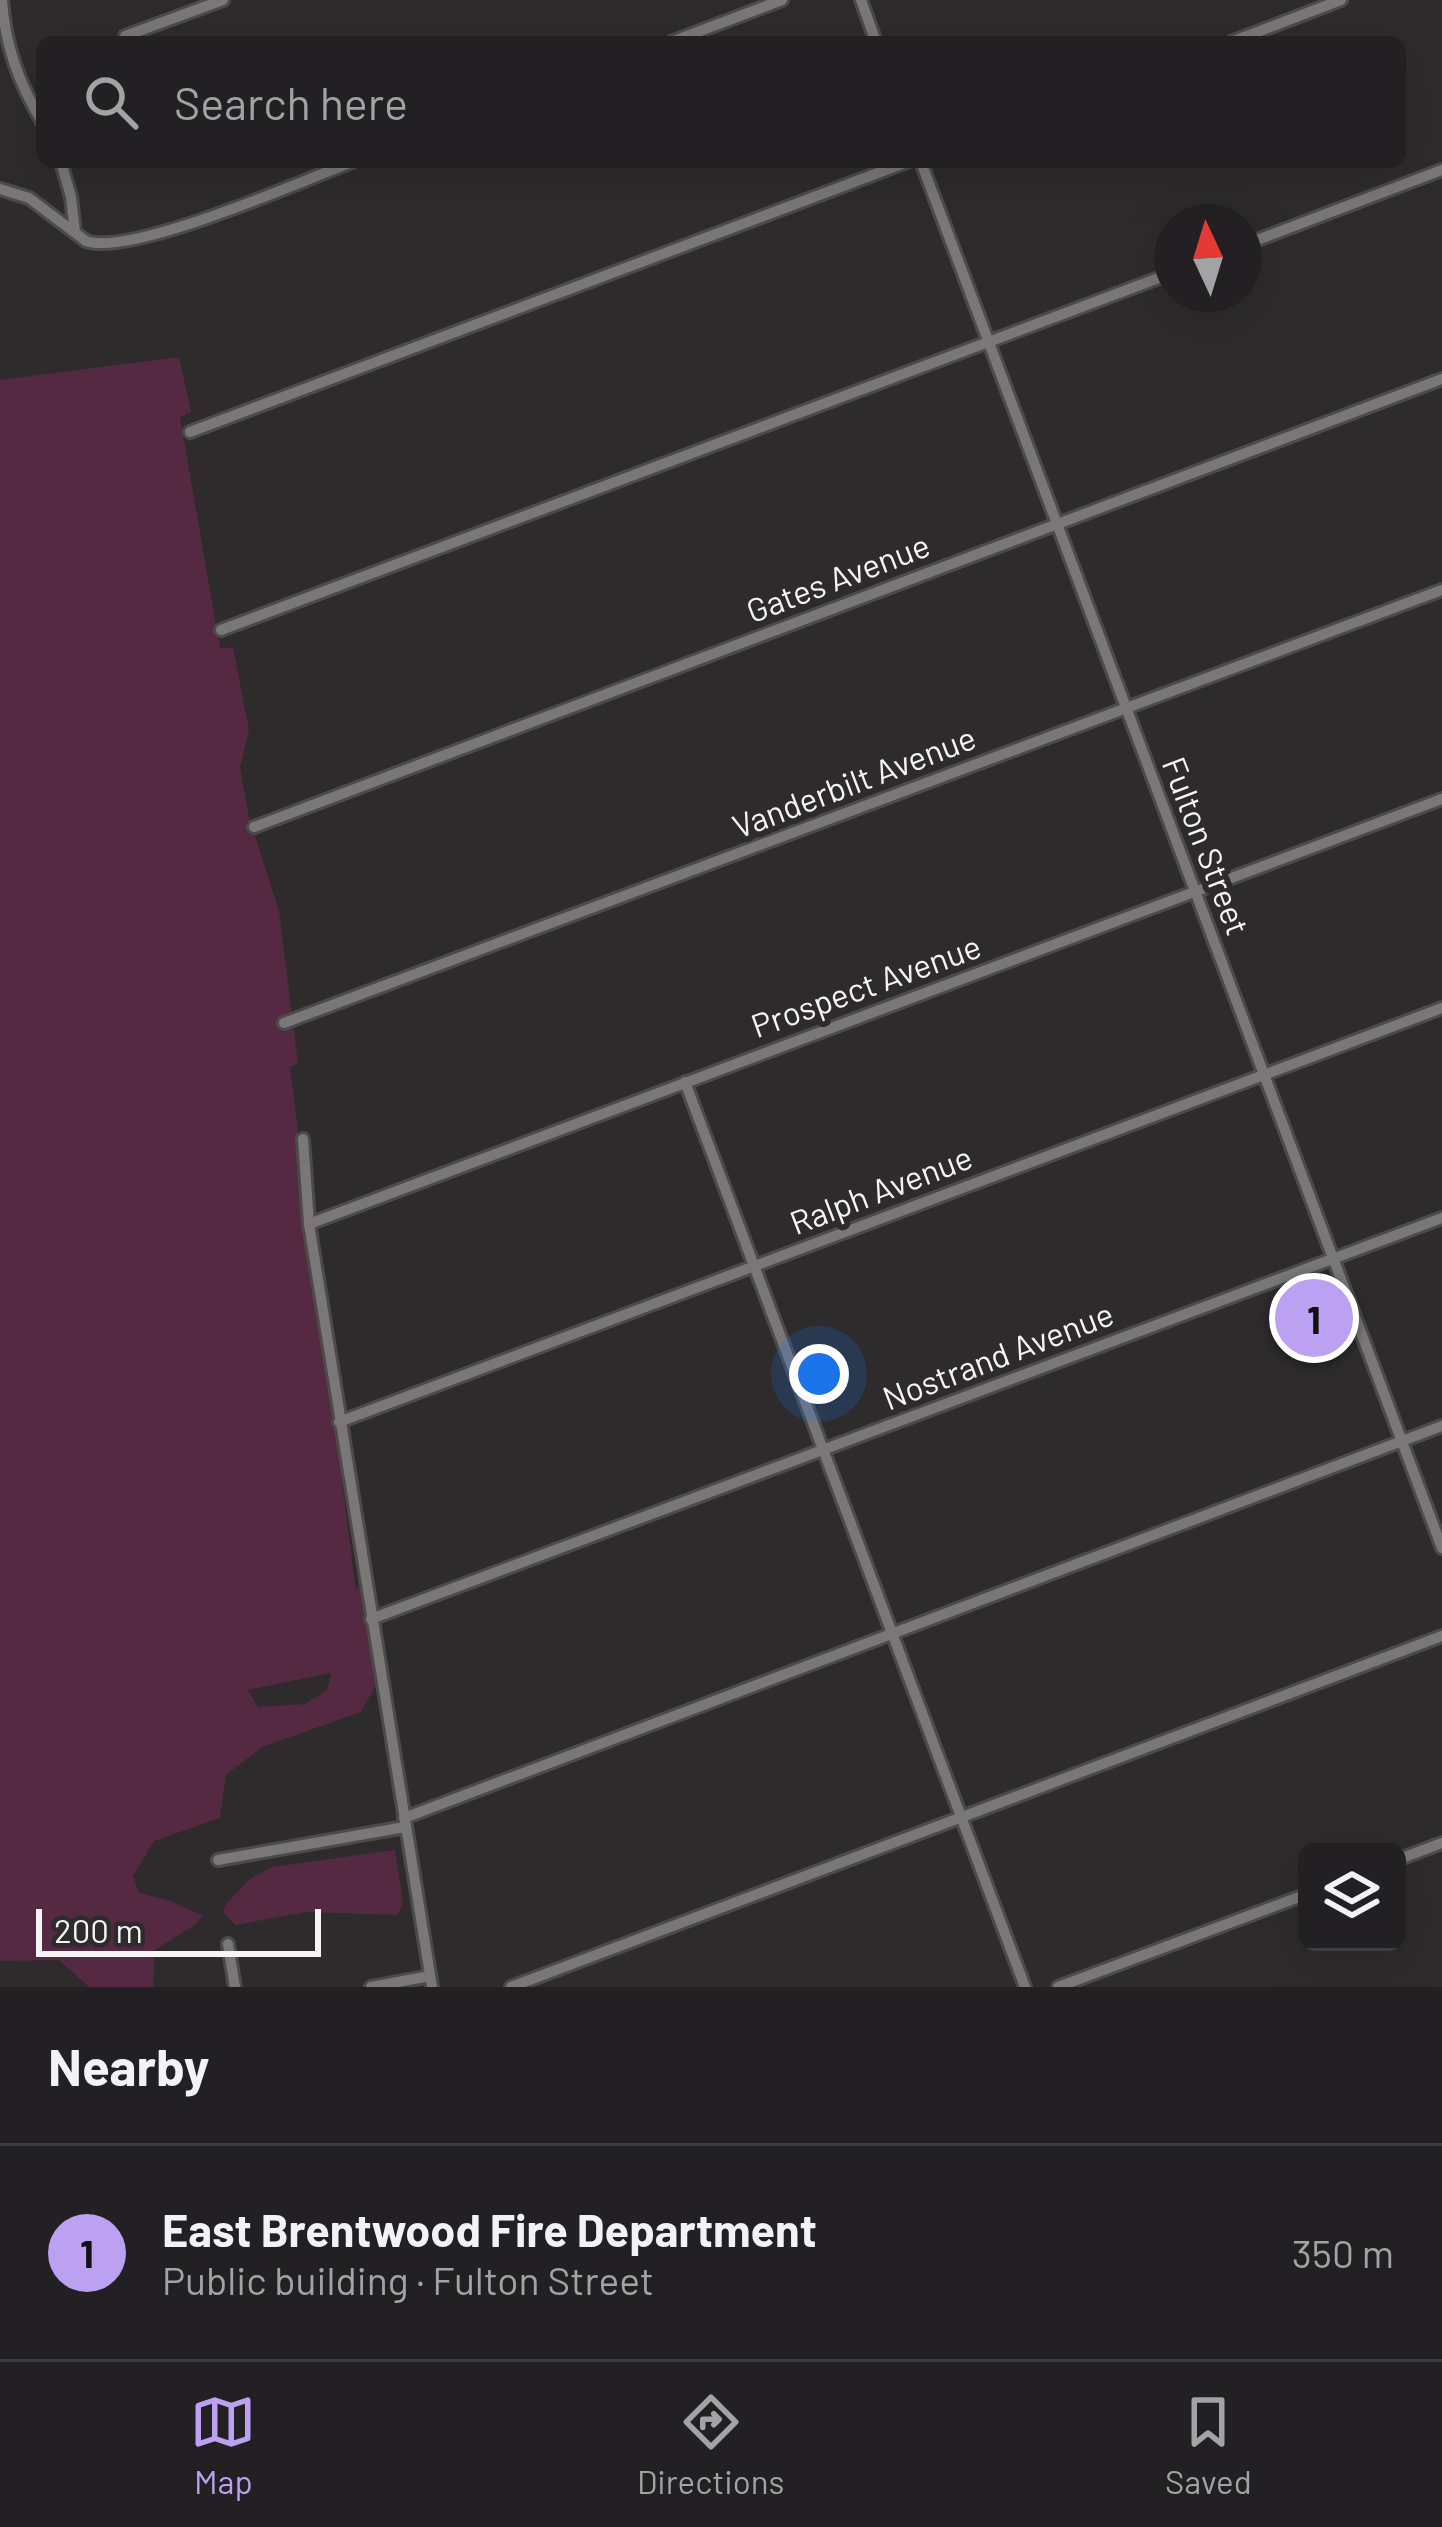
<!DOCTYPE html>
<html lang="en">
<head>
<meta charset="utf-8">
<style>
  body { margin:0; font-family:Barlow,sans-serif; background:#2a282a; color:#f1f3f6 }
  .controls { position:absolute; right:36px; bottom:36px; display:grid; overflow:hidden; border-radius:18px; box-shadow:0 12px 48px #0002 }
  .controls button { width:108px; height:108px; display:grid; place-items:center; padding:0; border:0; border-bottom:3px solid #3f3e40; background:#222022; color:#f1f3f6; font:60px sans-serif }
  .compass { position:absolute; left:1154px; top:204px; width:108px; height:108px; border-radius:50%; background:#222022; box-shadow:0 12px 48px #0002; rotate:356deg }
  .scale { position:absolute; left:36px; bottom:30px; width:285px; box-sizing:border-box; padding-left:12px; border:6px solid #f6f4f5; border-top:0; font-size:33px; line-height:42px; white-space:nowrap; color:#f6f4f5; -webkit-text-stroke:9px #2e2b2d; paint-order:stroke }
  .you { position:absolute; left:819px; top:1374px; width:42px; height:42px; margin:-30px; border:9px solid #fff; border-radius:50%; background:#1a73e8; box-shadow:0 0 0 18px #1a73e833 }
  .badge { display:grid; place-items:center; width:78px; height:78px; border-radius:50%; background:#bca0f2; color:#111; font-size:39px; font-weight:700 }
  .pin { position:absolute; translate:-50% -50%; border:6px solid #fff; box-shadow:0 3px 12px #0006 }
  .list { margin:0; padding:0; list-style:none }
  h2 { display:flex; justify-content:space-between; align-items:center; height:156px; margin:0; padding:0 48px; font-size:51px }
  h2 small { font-size:39px; font-weight:400; color:#a2a3a5 }
  .list li { display:grid; grid-template-columns:78px 1fr auto; gap:36px; align-items:center; box-sizing:border-box; height:216px; padding:0 48px; border-top:3px solid #3f3e40 }
  .list b { display:block; font-size:45px; white-space:nowrap }
  .list p { margin:0; font-size:39px; white-space:nowrap; color:#a2a3a5 }
  .list em { font-size:39px; font-style:normal; color:#a2a3a5 }
  .icon { flex:none; width:66px; height:66px; fill:none; stroke:currentColor; stroke-width:2; stroke-linecap:round; stroke-linejoin:round }
  .map { position:relative; flex:none; width:1442px; height:1987px; overflow:hidden }
  .search { position:absolute; background:#222022; box-shadow:0 12px 48px #0002; left:36px; right:36px; top:36px; height:132px; display:flex; align-items:center; gap:30px; box-sizing:border-box; padding:0 42px; border-radius:18px; color:#a2a3a5; font-size:45px }
  .sheet { height:372px; background:#222022 }
  nav { display:flex; justify-content:space-around; align-items:center; box-sizing:border-box; height:168px; border-top:3px solid #3f3e40; background:#222022; font-size:33px; color:#a2a3a5 }
  nav a { display:grid; justify-items:center; gap:6px }
  nav .on { color:#bca0f2 }
  .map>svg:first-child { display:block }
  .green { fill:#542941; fill-rule:evenodd }
  .lines { fill:none; stroke-linecap:round; stroke-linejoin:round }
  .minor-casing { stroke:#4c4a4b; stroke-width:16 }
  .minor { stroke:#7a7779; stroke-width:10 }
  .labels { text-anchor:middle; stroke-width:12; stroke-linejoin:round; paint-order:stroke }
  .street-label { font-size:33px; fill:#f6f4f5; stroke:#2e2b2d }
</style>
</head>
<body>
<div class="map">
<svg width="1442" height="1987" viewBox="0 0 1442 1987">
  <rect width="100%" height="100%" fill="#2e2b2d"/>
  <path class="green" d="M179,357L191,412L180,417L220,648H233L249,729L240,768L249,817L279,911L298,1064L290,1067L356,1591L359,1585L377,1683L361,1712L262,1747L226,1775L220,1818L154,1841L133,1876L139,1893L168,1900L203,1916L195,1925L155,1950L153,1987H89L59,1960L0,1961V380ZM331,1673L327,1690L305,1704L258,1707L248,1690Z
    M395,1850L403,1904L397,1915L306,1912L235,1925L223,1912L226,1904L250,1879L272,1867Z"/>
  <g class="lines">
    <defs>
      <path id="minor" d="M2,0C5,46 19,83 42,122
        M861,0L876,42
        M125,36L223,0
        M671,42L782,0
        M1231,42L1341,0
        M61,162L71,197L75,232
        M921,162L1442,1548
        M0,189L29,198L86,241C130,257 302,181 352,162
        M1244,245L1442,170
        M190,432L907,162
        M221,630L1172,273
        M254,827L1442,379
        M284,1023L1442,590
        M685,1082L1025,1987
        M303,1139L309,1224L432,1987
        M309,1224L1442,799
        M339,1422L1442,1008
        M371,1619L1442,1218
        M404,1818L1442,1426
        M218,1860L405,1827
        M1397,1860L1442,1843
        M228,1944L235,1987
        M371,1987L430,1976
        M511,1987L1442,1636
        M1058,1987L1307,1894"/>
    </defs>
    <use href="#minor" class="minor-casing"/>
    <use href="#minor" class="minor"/>
  </g>
  <g class="labels">
    <g class="street-label">
      <text transform="translate(838 578) rotate(-21)" y="12">Gates Avenue</text>
      <text transform="translate(854 782) rotate(-21)" y="12">Vanderbilt Avenue</text>
      <text transform="translate(1206 846) rotate(69)" y="12">Fulton Street</text>
      <text transform="translate(866 986) rotate(-20)" y="12">Prospect Avenue</text>
      <text transform="translate(881 1190) rotate(-21)" y="12">Ralph Avenue</text>
      <text transform="translate(998 1356) rotate(-21)" y="12">Nostrand Avenue</text>
    </g>
  </g>
</svg>
<div class="controls">
<button><svg class="icon" aria-label="layers" viewBox="0 0 24 24"><path d="M12 4l9 5-9 5-9-5zM3 14l9 5 9-5"/></svg></button>
</div>
<svg class="compass" viewBox="-18 -18 36 36"><path d="M0-13l5 13h-10z" fill="#e53935"/><path d="M0 13l5-13h-10z" fill="#a2a3a5"/></svg>
<div class="scale">200 m</div>
<div class="you"></div>
<div class="pin badge" style="left:1314px;top:1318px">1</div>
<div class="search"><svg class="icon" aria-label="search" viewBox="0 0 24 24"><circle cx="10" cy="10" r="6"/><path d="M15 15l6 6"/></svg>Search here</div>
</div>
<section class="sheet">
<h2>Nearby<small></small></h2>
<ul class="list">
<li><span class="badge">1</span><div><b>East Brentwood Fire Department</b><p>Public building · Fulton Street</p></div><em>350 m</em></li>
</ul>
</section>
<nav>
<a class="on"><svg class="icon" aria-label="map" viewBox="0 0 24 24"><path d="M3 6l6-2 6 2 6-2v14l-6 2-6-2-6 2zM9 4v14M15 6v14"/></svg>Map</a>
<a><svg class="icon" aria-label="directions" viewBox="0 0 24 24"><path d="M12 3l9 9-9 9-9-9zM9 14v-3h6M13 9l2 2-2 2"/></svg>Directions</a>
<a><svg class="icon" aria-label="saved" viewBox="0 0 24 24"><path d="M7 4h10v16l-5-4-5 4z"/></svg>Saved</a>
</nav>
</body>
</html>
